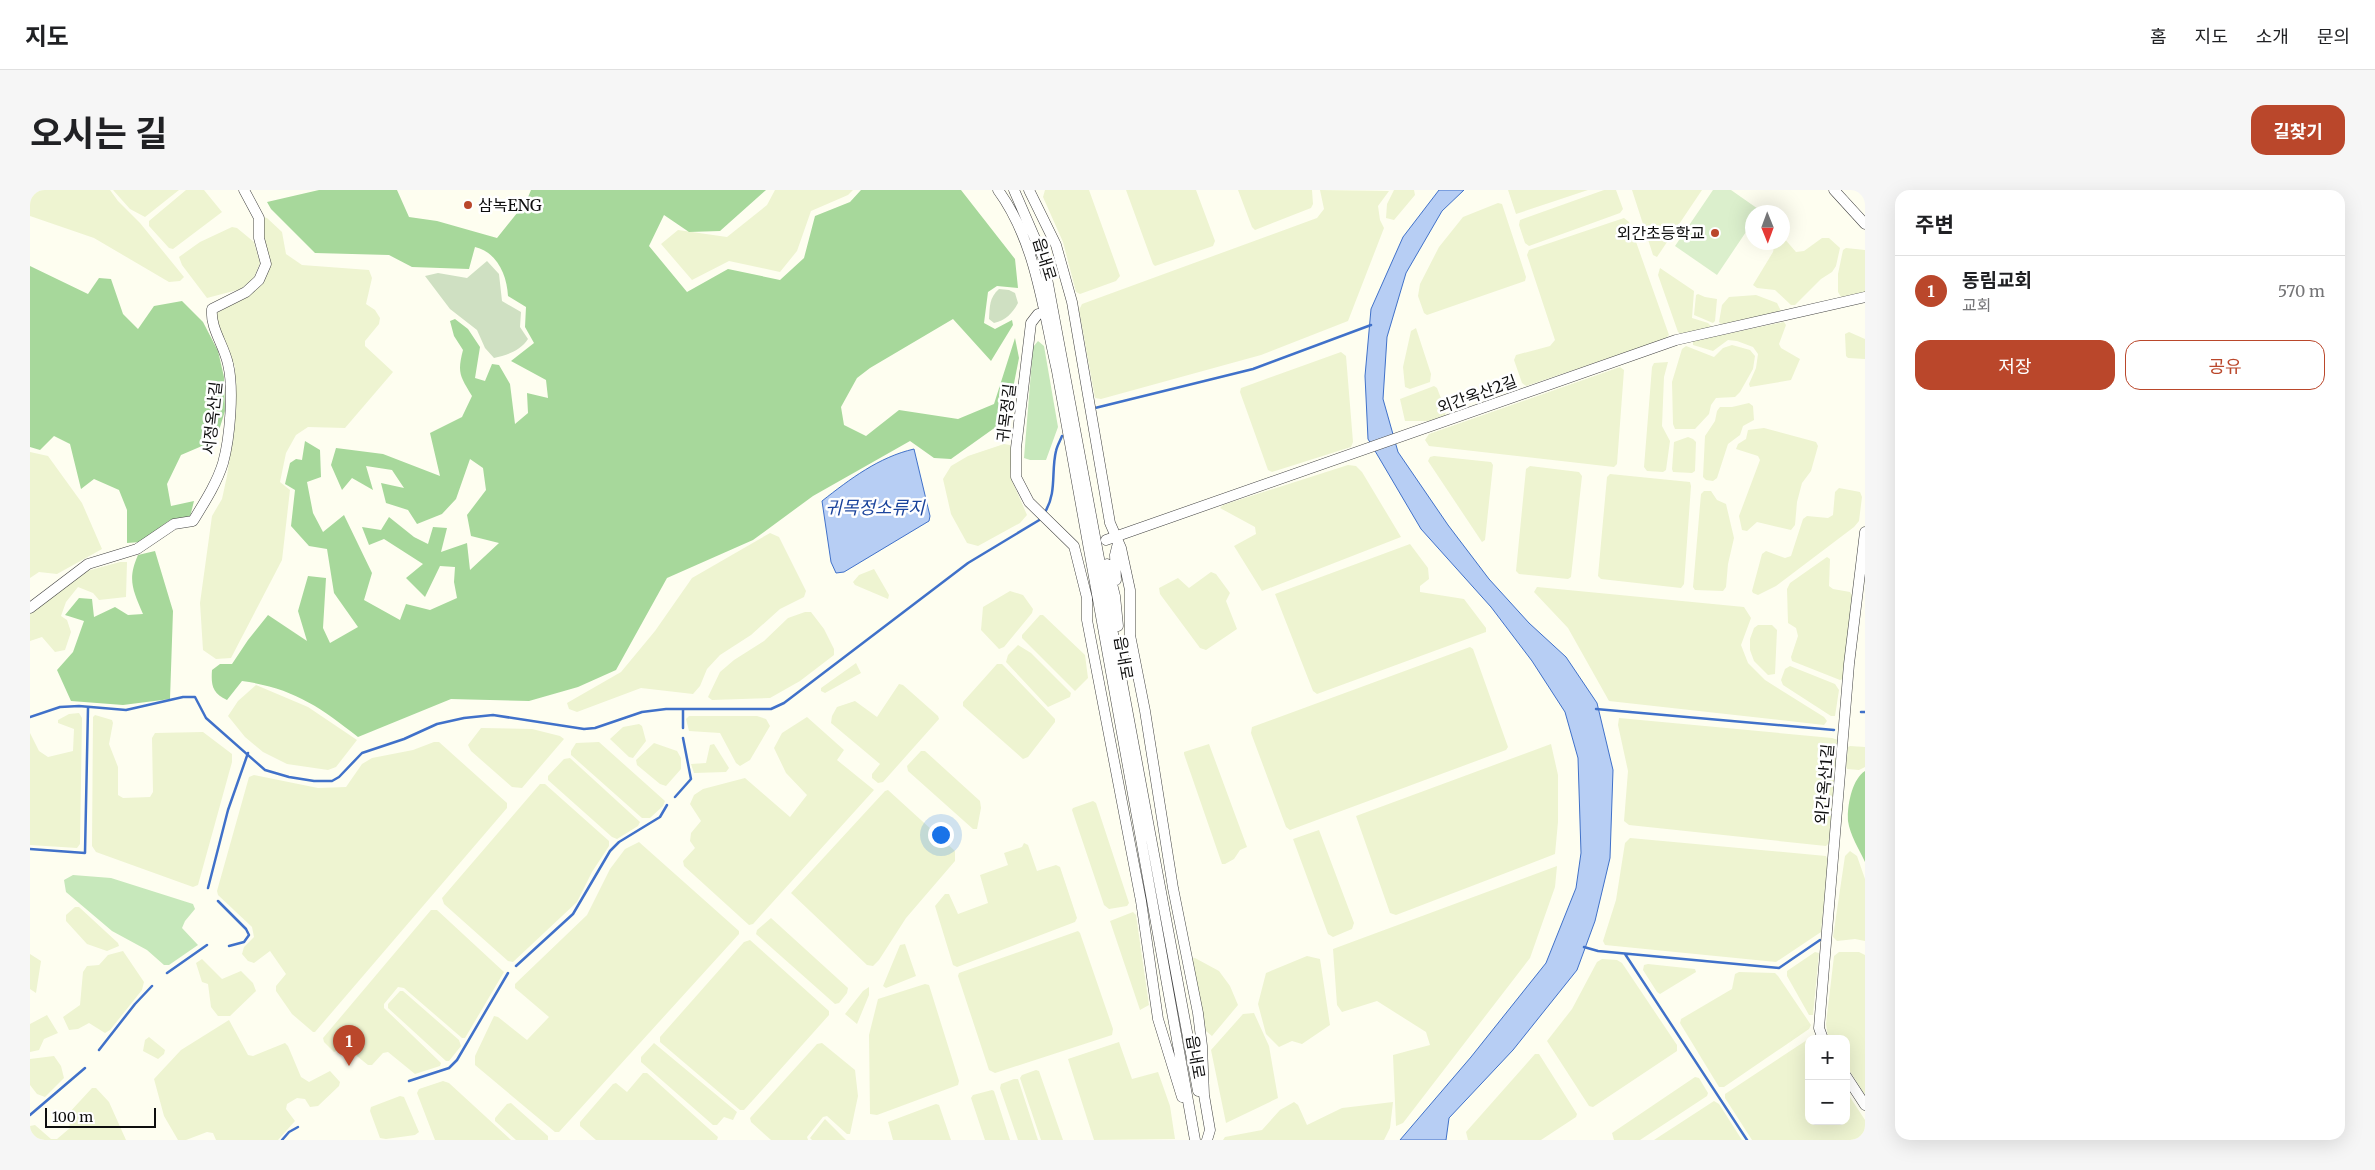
<!DOCTYPE html>
<html lang="ko">
<head>
<meta charset="utf-8">
<style>
  body { margin:0; font-family:Merriweather,"Noto Sans KR",serif; background:#f6f6f6; color:#202124 }
  .controls { position:absolute; right:15px; bottom:15px; display:grid; overflow:hidden; border-radius:10px; box-shadow:0 5px 20px #0002 }
  .controls button { width:45px; height:45px; display:grid; place-items:center; padding:0; border:0; border-bottom:1px solid #e0e0e0; background:#fff; color:#202124; font:25px sans-serif }
  .compass { position:absolute; left:1715px; top:15px; width:45px; height:45px; border-radius:50%; background:#fff; box-shadow:0 5px 20px #0002; rotate:179deg }
  .scale { position:absolute; left:15px; bottom:12px; width:111px; box-sizing:border-box; padding-left:5px; border:2px solid #0e0e0e; border-top:0; font-size:14px; line-height:18px; white-space:nowrap; color:#0e0e0e; -webkit-text-stroke:4px #fff; paint-order:stroke }
  .you { position:absolute; left:910px; top:644px; width:18px; height:18px; margin:-12px; border:4px solid #fff; border-radius:50%; background:#1a73e8; box-shadow:0 0 0 8px #1a73e833 }
  .badge { display:grid; place-items:center; width:32px; height:32px; border-radius:50%; background:#ba472b; color:#fff; font-size:16px; font-weight:700 }
  .pin { position:absolute; translate:-50% -41px; filter:drop-shadow(0 1px 2px #0008) }
  .pin::after { content:''; position:absolute; top:26px; width:18px; height:15px; background:inherit; clip-path:polygon(0 0,100% 0,50% 100%) }
  .list { margin:0; padding:0; list-style:none }
  h2 { display:flex; justify-content:space-between; align-items:center; height:65px; margin:0; padding:0 20px; font-size:21px }
  h2 small { font-size:16px; font-weight:400; color:#757577 }
  .list li { display:grid; grid-template-columns:32px 1fr auto; gap:15px; align-items:center; box-sizing:border-box; height:70px; padding:0 20px; border-top:1px solid #e0e0e0 }
  .list b { display:block; font-size:19px; white-space:nowrap }
  .list p { margin:0; font-size:16px; white-space:nowrap; color:#757577 }
  .list em { font-size:16px; font-style:normal; color:#757577 }
  .actions { display:flex; gap:10px; padding:15px 20px }
  .actions a { flex:1; padding:11px 0; border:1px solid #ba472b; border-radius:15px; text-align:center; font-size:18px; color:#ba472b }
  .actions .main { background:#ba472b; color:#fff }
  .map { position:relative; flex:none; width:1835px; height:950px; overflow:hidden; border-radius:15px }
  header { display:flex; align-items:center; gap:30px; box-sizing:border-box; height:70px; padding:0 25px; background:#fff; border-bottom:1px solid #e0e0e0 }
  header strong { font-size:24px }
  nav { display:flex; gap:28px; margin-inline-start:auto; font-size:18px }
  .intro { display:flex; align-items:center; justify-content:space-between; box-sizing:border-box; height:120px; padding:0 30px }
  h1 { margin:0; font-size:35px }
  .button { padding:12px 22px; border-radius:15px; background:#ba472b; color:#fff; font-size:18px; font-weight:700 }
  main { display:flex; gap:30px; padding:0 30px }
  aside { flex:1; background:#fff; border-radius:15px; box-shadow:0 5px 20px #0002 }
  .map>svg:first-child { display:block }
  .farmland { fill:#eef4d1 }
  .green { fill:#c7e8bb }
  .forest { fill:#a7d89b }
  .cemetery { fill:#cfe0c2 }
  .pitch { fill:#dbefcc }
  .water { fill:#b7cef4; stroke:#4071c9 }
  .lines { fill:none; stroke-linecap:round; stroke-linejoin:round }
  .stream { stroke:#4071c9; stroke-width:2.5 }
  .minor-casing { stroke:#414141; stroke-width:11 }
  .minor { stroke:#fff; stroke-width:10 }
  .poi-dot { fill:#ba472b; stroke:#fff; stroke-width:2 }
  .labels { text-anchor:middle; stroke-width:5; stroke-linejoin:round; paint-order:stroke }
  .poi-label { font-size:16px; fill:#0e0e0e; stroke:#fff; text-anchor:start }
  .street-label { font-size:16px; fill:#0e0e0e; stroke:#fff }
  .water-label { font-size:18px; font-style:italic; fill:#1b449c; stroke:#fff }
</style>
</head>
<body>
<header>
<strong>지도</strong>
<nav><a>홈</a><a>지도</a><a>소개</a><a>문의</a></nav>
</header>
<div class="intro"><h1>오시는 길</h1><a class="button">길찾기</a></div>
<main>
<div class="map">
<svg width="1835" height="950" viewBox="0 0 1835 950">
  <rect width="100%" height="100%" fill="#fefef0"/>
  <path class="farmland" d="M0,0H80L88,11L110,33L154,87L150,91L139,92L64,48L0,26Z
    M83,0H149L115,27L100,19Z
    M156,0H174L192,22L143,59L139,58L119,36V31Z
    M745,0H823L818,5L781,21L767,61L750,82L699,71L662,90L631,54L648,40L697,47L737,15Z
    M1015,0H1059L1090,86L1086,91L1050,104L1046,102L1033,52L1013,7Z
    M1096,0H1166L1185,51L1183,56L1125,76L1123,74Z
    M1208,0H1282L1283,14L1281,18L1225,40L1222,37Z
    M1290,0L1359,1L1348,16L1350,30L1354,38L1318,131L1231,165L1071,209L1065,208L1049,120L1052,114L1287,28L1294,19Z
    M1364,0H1384L1385,5L1364,30L1356,28L1357,14Z
    M1478,0H1558L1486,24Z
    M1574,0H1586L1593,19L1590,23L1499,56L1495,53L1489,35L1490,30Z
    M1602,0H1672L1627,67L1623,65Z
    M1468,13L1472,14L1496,87L1495,91L1397,125L1394,123L1388,106L1390,94L1409,57L1433,27Z
    M233,27L237,28L252,42L256,64L272,75L339,80L342,88L336,114L345,120L350,128L349,134L335,151V156L363,182L315,238L278,237L266,245L256,263L250,292L260,300L252,370L201,468L186,469L173,460L170,413L182,326L192,309L197,286L202,253L205,177L184,125L229,97L239,78L232,49Z
    M1594,28L1599,32L1639,145L1635,149L1496,196L1492,193L1484,170L1486,165L1520,156L1525,150L1497,65L1499,60Z
    M202,37L207,38L224,52L230,73L223,90L211,99L177,108L152,75L149,67L170,52Z
    M1753,47L1766,62L1774,61L1792,48H1799L1810,58L1806,76L1802,82L1791,89L1765,115H1761L1745,100L1727,98L1723,95L1743,62L1745,53L1752,52Z
    M1816,58L1835,60V102L1811,107L1808,102V84L1813,60Z
    M1630,78L1664,101L1662,128L1678,133L1681,136L1680,138L1651,144L1648,142L1628,85Z
    M1668,104L1675,107L1687,109L1685,131L1683,133L1664,125L1666,105Z
    M1726,105L1747,113L1751,121L1698,134H1691L1689,132L1692,115L1699,107Z
    M1754,132L1756,135L1749,154L1751,158L1770,169L1761,190L1720,197L1719,194L1726,178L1728,164L1723,157L1707,151L1698,150L1683,161L1663,155V151Z
    M1386,138L1401,184L1400,192L1380,199L1375,197L1373,177L1381,141Z
    M1819,142L1835,149V169L1818,168L1816,166L1815,144Z
    M1702,155L1720,160L1725,166L1723,179L1710,202L1705,207L1686,208L1681,215L1679,224L1665,239H1645L1643,234L1642,192L1652,159L1656,156L1684,167L1693,158Z
    M1311,162L1316,166L1323,252L1321,257L1242,282L1238,280L1210,202L1211,198Z
    M1638,172L1634,187L1632,236L1640,251L1636,280L1633,282L1617,281L1614,277L1622,177L1624,173Z
    M1590,177L1594,180L1587,274L1584,277L1399,256L1395,250L1399,244Z
    M1404,196L1407,198L1416,221L1415,226L1399,231H1375L1370,209Z
    M1719,213L1723,216L1724,230L1713,236L1710,245L1698,254L1687,288L1683,291L1676,290L1673,287L1675,246L1685,231L1687,221L1690,217H1702Z
    M1734,238L1786,252L1788,256L1781,281L1772,293L1767,312L1765,335L1761,340L1727,332L1717,341L1712,340L1709,326L1730,270L1728,266L1706,259L1708,254L1716,249L1718,240Z
    M1658,247L1663,249L1666,252L1665,281L1662,283L1643,282L1642,279L1644,252Z
    M974,254L980,255L982,262L980,286L997,325L990,333L948,356L937,353L921,324L913,289L921,276L938,266Z
    M0,262L18,266L52,313L72,359L27,384L9,382L0,388Z
    M1404,266L1461,272L1463,275L1455,350L1452,352L1398,271L1400,267Z
    M1318,275L1326,276L1332,282L1371,347L1232,401L1204,356L1226,344L1225,337L1190,318L1193,315Z
    M1500,276L1549,282L1552,286L1541,387L1538,389L1489,384L1486,381L1496,279Z
    M1580,284L1660,292L1661,296L1654,394L1651,398L1571,389L1568,386L1577,287Z
    M1809,298L1830,302L1832,307L1829,331L1824,337L1746,396L1728,405L1723,403L1722,401L1732,364L1736,361L1755,368L1761,366L1773,329L1777,326L1798,328L1803,325L1805,302Z
    M1674,301H1681L1687,310L1696,314L1704,348L1698,374L1696,397L1693,401L1665,400L1663,397L1671,304Z
    M740,343L749,347L776,401L774,407L750,419L721,445L690,465L677,479L670,496L663,504L611,498L547,522L539,519L537,513L591,482L625,441L662,388Z
    M1380,354L1398,378L1399,389L1390,396V402L1434,409L1456,438V442L1287,504L1283,501L1245,404Z
    M1797,367L1800,369L1799,396L1803,399L1820,402L1822,405L1813,489L1810,490L1762,471L1761,467L1768,446L1766,438L1758,433L1757,399L1760,393Z
    M90,372H97L96,407L69,410L63,403L48,397L36,412L31,426L37,430L41,442L35,460L25,462L12,447L0,451V424L13,413L57,381Z
    M844,379L859,405L858,409L825,395L823,392L829,385Z
    M1181,382L1186,384L1200,403L1196,411L1207,439L1176,460L1170,458L1130,404L1129,398L1148,388L1159,398Z
    M1507,397L1714,417L1721,428L1711,455L1718,473L1735,490L1794,527L1797,531L1794,535L1579,511L1538,438L1504,402Z
    M980,401L993,405L1003,419L1002,423L974,457L969,459L951,440L953,417Z
    M775,422H781L794,439L804,459V465L770,491L740,508L682,510L678,507L690,482L704,470L734,451L758,428Z
    M1010,425H1013L1055,465L1058,488L1045,501L992,448V445Z
    M1728,435H1742L1747,440L1745,484L1738,485L1724,471L1720,460V449L1724,438Z
    M988,455L1001,463L1041,503L1040,507L1018,517L976,472L978,465Z
    M1440,457L1443,459L1478,557L1476,560L1260,640L1256,637L1221,543L1222,537Z
    M826,473L831,483L795,503L791,501V498Z
    M967,474H972L1025,529V532L998,567L993,569L933,516V512Z
    M1760,476L1805,494L1809,500L1805,526H1801L1753,495L1751,490L1755,479Z
    M869,494L873,495L908,526L909,529L853,592L848,593L842,588V584L850,574L801,533L802,526L807,517L825,511L847,527Z
    M226,495L278,517L327,550L306,577L298,580L257,574L233,562L215,547L198,526L208,511Z
    M49,523L52,528L50,654L47,658L0,655V543L9,561L18,567L43,561L44,539L28,533V530L39,524Z
    M65,525L82,530L83,533L79,554L88,577V605L93,608L120,607L123,602L122,548L125,543L173,542L202,564V572L168,695L163,697L66,662L62,656L63,527Z
    M659,526H727L736,529L740,536L720,570L710,576L706,573L690,543L659,541L656,529Z
    M777,527L814,560L807,570L844,600L723,734L719,735L654,676L653,671L665,658L660,651L661,643L671,631L660,614L664,605L673,599L715,588L760,627L777,605L756,583L744,558L752,543Z
    M1589,528L1802,548L1808,550L1799,653L1796,656L1599,635L1594,631L1598,581L1588,535Z
    M609,534L612,536L616,551L603,568L599,567L580,549L593,537Z
    M451,538L502,539L530,546L534,549L492,598L482,597L441,561L438,555Z
    M404,552H409L477,613V618L285,842H283L262,824L246,801V796L256,784L240,761L224,773L218,771L212,764L214,757L224,747L222,737L188,705L187,701L219,587L224,585L288,598L316,597L332,574L342,568L383,560Z
    M569,552L635,611L633,616L620,628H612L541,565V561L546,553Z
    M624,553L647,561L651,568V579L636,596L630,594L607,575L606,570Z
    M684,554L699,578L696,582L664,583L661,574L676,573L680,555Z
    M1179,554L1217,657L1210,660L1204,669L1195,674H1192L1154,564V562Z
    M1521,554L1528,585V632L1525,664L1366,725L1360,723L1326,626Z
    M1820,556L1835,557V577L1829,580L1817,579L1816,577L1818,557Z
    M891,561H895L950,611L951,618L947,639H943L878,581L877,576Z
    M540,568L610,632L608,636L587,649L582,647L518,590V586L534,569Z
    M510,594H515L579,651V656L562,682L547,712L483,772L478,771L414,714L412,708Z
    M858,600L925,661V671L876,728L849,770L843,776L837,775L761,703L855,601Z
    M1063,611L1066,613L1099,713L1097,716L1079,719L1074,715L1042,620L1043,618Z
    M1289,640L1324,733L1322,739L1303,747L1298,744L1263,649Z
    M1600,648L1796,666L1798,671L1791,742L1746,772L1575,755L1573,751L1586,710L1595,653Z
    M609,652L709,741V744L529,942H525L445,875V866L464,826L468,827L497,850L519,827L485,798V794L557,725L580,679L595,659Z
    M994,653L998,655L1007,681L1026,675L1030,677L1047,728L1045,732L927,777L923,775L905,716L915,704H919L928,724L958,713L950,685L978,675L974,663L992,657Z
    M1820,661L1827,666L1835,689V751L1825,749L1807,751L1803,747L1815,666Z
    M1527,676L1525,697L1500,768L1373,933L1366,936L1363,865L1400,855L1396,842L1347,811L1312,822L1307,815L1303,759Z
    M45,717H49L88,753L89,756L77,761L57,754L36,731V725Z
    M401,720H407L474,782L435,848H432L374,798L368,797L354,814V818L411,873L410,876L385,884L358,862L353,863L342,875H338L317,858H312L304,862L294,852L293,848Z
    M1103,722L1106,725L1119,815L1110,820L1080,731Z
    M741,728L818,798L817,803L809,813L805,814L726,744L727,740Z
    M1048,741L1050,743L1083,839L1082,845L965,883L959,880L928,786L929,783Z
    M720,750L799,821V825L714,920H710L630,852V847L714,752Z
    M875,754L886,786L856,798L853,796L870,755Z
    M93,761L114,792L112,800L80,840L75,843L59,833L48,839L39,840L33,827L50,815L53,782L57,776L69,775L78,765Z
    M1785,762L1789,763L1783,825H1779L1757,786V781Z
    M1809,762H1829L1835,765V905L1816,875V849L1798,847L1796,834L1804,766Z
    M0,764L11,771L6,803L0,799Z
    M1277,766L1290,769L1300,835L1272,854L1262,851L1249,857L1236,844L1228,814L1236,783Z
    M1165,768L1189,781L1200,796L1208,815L1182,846L1176,841L1160,769Z
    M172,769L192,789L211,781L223,793L226,801L200,826H188L181,817L178,794L172,792L166,773Z
    M1572,769L1587,770L1592,773L1647,855V861L1563,917L1559,916L1517,851L1542,819L1567,772Z
    M1618,774L1665,779L1666,782L1630,804L1627,802L1613,780L1614,775Z
    M1709,782L1745,783L1748,786L1781,835L1779,839L1694,897H1689L1650,833L1651,829L1702,799L1705,784Z
    M895,794L899,795L929,891L928,895L847,925L840,924L839,845L848,809Z
    M839,797V805L827,834L815,824L833,801Z
    M370,801H373L429,850L431,856L419,871H416L358,818V814Z
    M1224,823L1239,856L1248,908L1196,933L1181,860L1213,824Z
    M17,825L28,843L14,849L9,860L0,862V834Z
    M199,830L218,865L223,866L255,853L258,856L271,887L279,892L300,881L310,892L309,896L288,916L280,917L275,909L267,908L257,914L256,919L265,931L248,950H186L183,943L177,942L156,950H148L134,926L124,889L151,860Z
    M1783,846L1786,849H1779V931H1816V901L1835,930V950H1722L1695,908V904Z
    M119,847L135,860L134,864L128,869L113,861L115,850Z
    M1089,852L1102,889L1128,882L1140,916L1145,949L1064,950L1038,869Z
    M624,853L707,922L703,930L694,927L687,935H683L611,872V867Z
    M792,853L825,880L828,906L820,944H817L797,926L793,927L777,947L778,950H741L721,932L720,928L787,854Z
    M1505,864H1509L1547,924L1546,927L1511,950H1438L1436,942Z
    M24,866L31,876L34,888L15,907L7,904L0,895V869Z
    M1006,880L1009,881L1033,950H1011L990,888L992,885Z
    M613,883H617L688,947L687,950H566L550,936V932L583,894L586,893L597,902Z
    M1665,887L1669,888L1678,903L1677,906L1610,950H1584L1582,943Z
    M984,889H988L1008,950H988L970,898L971,894Z
    M413,891L419,893L481,950H405L387,903L389,899Z
    M62,898H66L79,912L96,950H0V936L5,935L21,949H27L40,938L38,924Z
    M962,900L964,901L980,950H955L941,908L943,905Z
    M370,906L374,907L389,942L385,945L356,949L350,948L340,921L341,917Z
    M1684,911L1689,914L1712,950H1624Z
    M1264,912L1268,915L1277,935L1312,918L1363,912L1360,938L1354,950H1193L1195,947L1232,940L1250,920Z
    M481,913L518,946V950H486L465,931V928L477,914Z
    M906,914L909,915L921,950H863L858,932Z
    M795,929L816,950H782L780,948Z"/>
  <path class="green" d="M1008,151L1014,156L1028,237L1016,270H1000L994,268L1003,157Z
    M43,685L81,688L163,714L165,719L155,731L152,738L168,755L139,775H134L117,760L82,741L36,702L34,690Z"/>
  <path class="forest" d="M289,0H367L379,27L407,31L467,48L496,12L501,0H736L690,41L659,42L634,25L619,56L657,102L698,79L750,90L774,68L785,26L820,12L831,0H931L985,69L988,98L967,96L958,102L954,133L965,139L982,130L983,135L961,171L923,129L840,178L827,188L811,217L814,235L836,246L869,220L928,229L964,214L985,148L989,168L977,229L921,269L904,268L880,251L783,306L723,350L637,388L586,480L548,497L499,511L421,509L328,547C289,516 262,498 212,491L197,510C182,503 181,495 182,480L190,474H202L218,450L238,425L277,451L268,421L278,386L296,388L293,438L300,453L328,437L304,403L297,359L279,356L261,336L265,300L255,294L260,273L266,269L272,270L275,251L290,260L291,287L277,292L283,323L293,342L314,325L342,383L334,410L370,430L376,414L400,420L427,408L424,392L425,377L410,376L395,407L376,388L393,374L354,349L339,355L332,337L351,340L359,327L384,347L398,354L403,337L417,338L411,362L437,353L440,380L469,353L441,346L437,325L456,300L453,278L440,269L426,309L412,324L387,334L378,320L356,313L351,293L374,298L362,280L336,276L343,300L322,288L312,300L301,275L306,258L353,264L410,286L400,243L432,227L442,206C430,186 427,183 433,160L424,146L420,131L425,129L438,139L450,157L445,188L455,191L462,174L469,175L480,194L485,234L498,223L497,203L518,208L516,190L481,171L504,153L495,137L496,117L478,106C477,85 467,62 445,57L439,79L382,77L359,65L285,63L241,19L237,12Z
    M0,76L58,104L69,88L81,89L93,124L108,139L124,116L152,111L173,132L188,161L194,187L195,221L186,250L151,265L137,294L141,316L164,311L160,327L140,330L110,352L97,353V320L89,300L64,289L51,299L40,254L24,246L10,260L0,257Z
    M125,361L143,421L140,509L93,515L41,511L27,480L43,462L54,431L35,425L49,408L62,409L64,427L85,417L98,425L113,424C103,400 97,390 108,365Z
    M1835,581V672C1829,659 1820,645 1818,631C1817,616 1822,589 1835,581Z"/>
  <path class="cemetery" d="M457,71L469,84L472,111L491,122L490,137L498,149C490,161 477,165 464,168L455,158L447,140L420,119L395,86L408,83L437,88Z
    M969,99L979,100L985,103L988,113C982,124 976,130 964,133L959,129C960,116 959,108 969,99Z"/>
  <path class="pitch" d="M1683,0H1701L1731,21L1722,22V33L1687,85L1645,56Z"/>
  <path class="water" d="M1409,0H1434L1412,21L1376,83L1357,147L1353,209L1368,262L1418,335L1459,389L1499,433L1536,467L1567,513L1583,580L1580,668L1565,731L1547,780L1483,860L1419,928L1416,950H1370L1441,867L1516,773L1546,698L1551,663L1548,568L1535,522L1502,471L1461,417L1391,339L1338,249L1335,186L1341,119L1373,47Z
    M884,259L900,326L899,331L814,382L806,383L801,372L792,311C820,289 849,267 884,259Z"/>
  <g class="lines">
    <path class="stream" d="M1065,218L1223,179L1341,135
      M1015,322C1027,303 1021,281 1026,261C1027,256 1030,251 1032,246
      M1566,519L1804,540
      M1831,522H1835
      M0,527L30,517L49,516L96,520L153,507H165L176,528L235,580L259,587L284,591H302L309,587L332,563L374,549L407,534L434,528L463,525L554,539L565,538L612,522L636,519H741L754,513L938,373L1011,329
      M653,538V520
      M645,607L661,589L653,548
      M0,659L55,663L58,518
      M178,698L198,620L218,563
      M188,711L216,739L219,745L214,752L199,756
      M1554,757L1568,761L1749,778L1790,750
      M1595,764L1717,950
      M486,776L543,724L580,661L589,652L630,627L637,615
      M137,783L177,755
      M69,860L105,814L122,796
      M379,891L419,878L427,870L478,783
      M0,925L55,878
      M252,950L259,942L268,937"/>
    <defs>
      <path id="minor" d="M968,0C1006,52 1013,120 1027,181L1165,950
        M984,0L1013,67L1168,901
        M999,0L1026,55L1042,112L1080,333L1091,358L1100,400V445L1115,521L1143,698L1168,823L1172,856L1174,905L1180,940L1177,950
        M1804,0L1835,34
        M1020,121L1008,124L1001,133L986,258V287L999,312L1044,356L1057,408V430L1111,711L1128,829L1152,907
        M1076,350L1646,150L1835,107
        M1077,374L1085,406L1088,436
        M1086,390L1085,365L1088,353
        M0,418L58,374L107,359L144,334L163,331C174,313 187,293 193,273C200,248 204,199 198,174C194,155 180,138 182,119L216,102L229,90L236,74L229,48V28L214,0
        M1793,849L1789,838L1819,474L1835,342
        M1816,886L1835,915"/>
    </defs>
    <use href="#minor" class="minor-casing"/>
    <use href="#minor" class="minor"/>
  </g>
  <g class="poi-dot">
    <circle cx="438" cy="15" r="5"/>
    <circle cx="1685" cy="43" r="5"/>
  </g>
  <g class="labels">
    <g class="poi-label">
      <text x="448" y="21">삼녹ENG</text>
      <text x="1675" y="49" text-anchor="end">외간초등학교</text>
    </g>
    <g class="street-label">
      <text transform="translate(1015 69) rotate(73)" y="6">읍내로</text>
      <text transform="translate(1447 204) rotate(-20)" y="6">외간옥산2길</text>
      <text transform="translate(976 223) rotate(-83)" y="6">귀목정길</text>
      <text transform="translate(182 228) rotate(-84)" y="6">서정옥산길</text>
      <text transform="translate(1094 468) rotate(80)" y="6">읍내로</text>
      <text transform="translate(1794 594) rotate(-85)" y="6">외간옥산1길</text>
      <text transform="translate(1166 867) rotate(80)" y="6">읍내로</text>
    </g>
    <g class="water-label">
      <text x="845" y="324">귀목정소류지</text>
    </g>
  </g>
</svg>
<div class="controls">
<button>+</button>
<button>−</button>
</div>
<svg class="compass" viewBox="-18 -18 36 36"><path d="M0-13l5 13h-10z" fill="#e53935"/><path d="M0 13l5-13h-10z" fill="#757577"/></svg>
<div class="scale">100 m</div>
<div class="you"></div>
<div class="pin badge" style="left:319px;top:876px">1</div>
</div>
<aside>
<h2>주변<small></small></h2>
<ul class="list">
<li><span class="badge">1</span><div><b>동림교회</b><p>교회</p></div><em>570 m</em></li>
</ul>
<div class="actions"><a class="main">저장</a><a>공유</a></div>
</aside>
</main>
</body>
</html>
